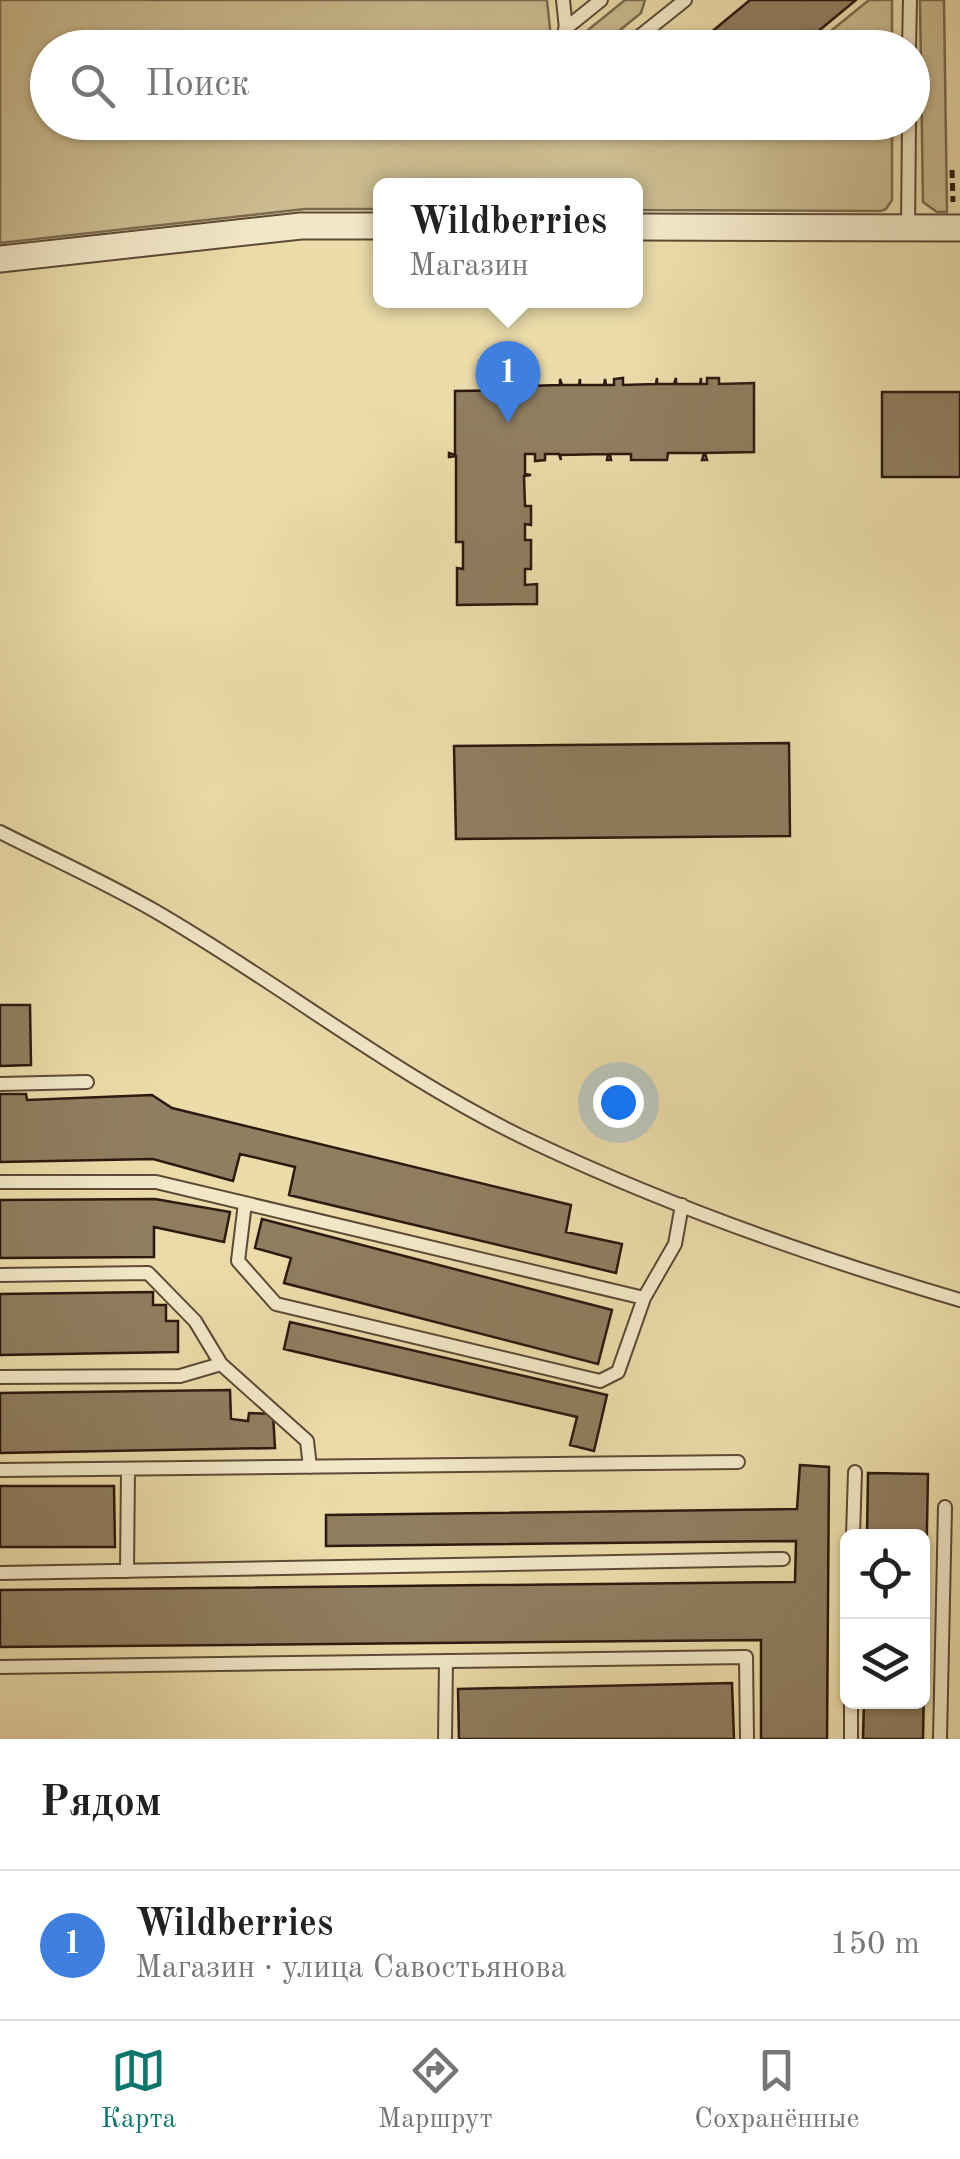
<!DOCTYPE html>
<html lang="ru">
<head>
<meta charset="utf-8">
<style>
  body { margin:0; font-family:"Old Standard TT",serif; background:#f2f2f2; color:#222 }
  .controls { position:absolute; right:30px; bottom:30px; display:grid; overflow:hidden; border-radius:15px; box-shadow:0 2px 8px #0004 }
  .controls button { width:90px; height:90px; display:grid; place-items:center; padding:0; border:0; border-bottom:2px solid #e0e0e0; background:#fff; color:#222; font:50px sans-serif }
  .you { position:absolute; left:618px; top:1102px; width:35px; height:35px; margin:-25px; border:8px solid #fff; border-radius:50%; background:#1a73e8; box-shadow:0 0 0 15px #1a73e833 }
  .badge { display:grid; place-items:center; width:65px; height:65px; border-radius:50%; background:#0f766e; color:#fff; font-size:32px; font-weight:700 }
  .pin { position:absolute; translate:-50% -82px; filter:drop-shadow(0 2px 5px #0008) }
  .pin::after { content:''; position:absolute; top:52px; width:35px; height:30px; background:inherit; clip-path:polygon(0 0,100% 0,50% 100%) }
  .popup { position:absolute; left:373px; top:178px; width:270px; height:130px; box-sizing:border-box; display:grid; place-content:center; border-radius:15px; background:#fff; filter:drop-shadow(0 2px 8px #0005); font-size:32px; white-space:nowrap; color:#767676 }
  .popup b { font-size:38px; color:#222 }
  .popup::after { content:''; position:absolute; left:50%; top:100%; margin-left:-20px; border:20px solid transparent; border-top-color:#fff }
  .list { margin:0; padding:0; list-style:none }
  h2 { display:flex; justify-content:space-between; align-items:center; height:130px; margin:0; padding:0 40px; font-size:42px }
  h2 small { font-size:32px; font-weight:400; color:#767676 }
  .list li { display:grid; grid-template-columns:65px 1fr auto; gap:30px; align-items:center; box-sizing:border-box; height:150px; padding:0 40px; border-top:2px solid #e0e0e0 }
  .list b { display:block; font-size:38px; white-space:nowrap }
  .list p { margin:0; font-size:32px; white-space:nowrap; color:#767676 }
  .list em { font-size:32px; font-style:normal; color:#767676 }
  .icon { flex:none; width:55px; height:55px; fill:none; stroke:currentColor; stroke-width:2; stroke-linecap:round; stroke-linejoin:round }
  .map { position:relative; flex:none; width:960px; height:1739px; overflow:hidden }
  .search { position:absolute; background:#fff; box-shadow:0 2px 8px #0004; left:30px; right:30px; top:30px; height:110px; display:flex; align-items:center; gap:25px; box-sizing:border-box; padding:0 35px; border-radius:55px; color:#767676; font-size:38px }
  .sheet { height:280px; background:#fff }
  nav { display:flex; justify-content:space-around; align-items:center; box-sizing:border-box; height:140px; border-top:2px solid #e0e0e0; background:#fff; font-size:28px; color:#767676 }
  nav a { display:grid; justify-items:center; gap:5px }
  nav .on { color:#0f766e }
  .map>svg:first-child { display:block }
  .green { fill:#cbbb8f; stroke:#7c6a50; stroke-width:2.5 }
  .building { fill:#907e60; stroke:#2e1910; stroke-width:2.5 }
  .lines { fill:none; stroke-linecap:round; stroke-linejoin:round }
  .service-casing { stroke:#5d4a36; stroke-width:16 }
  .minor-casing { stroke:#5d4a36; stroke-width:29 }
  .path { stroke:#2e1910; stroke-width:5; stroke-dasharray:8 5; stroke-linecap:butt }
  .service { stroke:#f2e8c7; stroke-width:12 }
  .minor { stroke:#f2e8c7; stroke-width:25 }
</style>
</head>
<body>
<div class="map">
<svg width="960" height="1739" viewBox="0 0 960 1739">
  <rect width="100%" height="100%" fill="#ebdca9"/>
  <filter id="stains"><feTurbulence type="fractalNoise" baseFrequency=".002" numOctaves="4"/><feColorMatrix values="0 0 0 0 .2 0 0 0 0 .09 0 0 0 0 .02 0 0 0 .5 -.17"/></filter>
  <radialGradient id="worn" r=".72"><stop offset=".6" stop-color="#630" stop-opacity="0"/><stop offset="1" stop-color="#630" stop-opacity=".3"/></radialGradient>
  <path class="green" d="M0,0H547L552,47L48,48V122L892,123V200L886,209L881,211L636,210V185H380V209H305L0,243Z
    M625,0H645L641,13L604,43H597L588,30Z
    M869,0H892V47H811Z
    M920,0H944L947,212H937L923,202Z"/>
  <path class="building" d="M750,0H856L798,48H692Z
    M623,378V385L656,384L657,378V384H674L676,378V384H700L701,378V384H707V378H719V384L754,383V452L705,453L707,460H702L704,453H668L667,460H631V454H610L611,460H607L608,454L560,455L561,460L559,454H545V460L535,461V454H525V474L531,475L524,476L525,506H531V525L525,524V540H531V569H525V585L537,584V604L457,605V568L463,569V542H456V456L449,457V453L455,455V391L527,390V386L560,385V379L562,385H579L580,379V385H604L605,379L606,385H614V379Z
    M882,392H960V477H882Z
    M789,743L790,836L456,839L454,746Z
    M0,1005H30L31,1065L0,1066Z
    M0,1094H26L27,1100L152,1095L172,1108L571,1205L566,1232L622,1244L616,1273L289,1195L295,1167L240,1154L233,1181L153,1159L0,1162Z
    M155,1199L230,1212L224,1242L154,1227V1257L0,1258V1200Z
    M262,1219L612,1310L598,1364L284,1283L291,1258L255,1248Z
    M153,1292V1305H166V1321H178V1352L0,1355V1294Z
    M290,1322L607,1395L594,1451L570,1445L577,1417L284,1349Z
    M230,1390L231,1419L248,1421L249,1413L273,1414L275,1448L0,1453V1393Z
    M800,1465L829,1467L827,1739H761V1640L0,1647V1590L795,1582L796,1541L326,1546V1515L797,1509Z
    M868,1473L928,1474L923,1739H863L864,1702H922V1536H867Z
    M0,1486H114L115,1547H0Z
    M732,1683L734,1739H459L458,1689Z"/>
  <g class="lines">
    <defs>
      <path id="service" d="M563,0L568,48
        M565,29L601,0
        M625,48L685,0
        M909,48L910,0
        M908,229L909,122
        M0,832C51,858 105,882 155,911C283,985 400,1080 535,1143C671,1207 816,1258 960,1300
        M0,1084L87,1082
        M0,1182H156L644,1298L675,1244L682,1205
        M245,1203L238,1261L276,1304L600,1381L618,1372L644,1298
        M0,1275L148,1273L195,1321L221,1364L180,1376L0,1377
        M221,1364L307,1441L310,1467
        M0,1470L738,1462
        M853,1536L855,1472
        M127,1571L128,1469
        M0,1573L783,1559
        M0,1667L746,1657L747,1739
        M445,1739L446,1661
        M851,1739V1702
        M940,1739L945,1507"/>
      <path id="minor" d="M636,227L960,228
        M0,259L301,226H380"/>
    </defs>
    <use href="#service" class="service-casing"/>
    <use href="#minor" class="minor-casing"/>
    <path class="path" d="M952,170L953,202"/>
    <use href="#service" class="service"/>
    <use href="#minor" class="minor"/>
  </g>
  <rect width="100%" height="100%" filter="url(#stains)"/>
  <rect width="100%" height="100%" fill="url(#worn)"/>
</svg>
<div class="controls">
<button><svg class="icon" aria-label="locate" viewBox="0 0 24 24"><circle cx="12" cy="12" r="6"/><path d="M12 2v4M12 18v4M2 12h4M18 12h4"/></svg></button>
<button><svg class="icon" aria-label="layers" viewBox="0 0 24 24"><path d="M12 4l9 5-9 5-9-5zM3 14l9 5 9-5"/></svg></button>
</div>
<div class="you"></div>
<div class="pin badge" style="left:508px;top:423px;background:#3f7fe0">1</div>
<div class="popup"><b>Wildberries</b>Магазин</div>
<div class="search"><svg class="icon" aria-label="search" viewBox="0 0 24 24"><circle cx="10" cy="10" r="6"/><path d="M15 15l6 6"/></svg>Поиск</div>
</div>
<section class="sheet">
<h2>Рядом<small></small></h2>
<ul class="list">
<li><span class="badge" style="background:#3f7fe0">1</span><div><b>Wildberries</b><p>Магазин · улица Савостьянова</p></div><em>150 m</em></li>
</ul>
</section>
<nav>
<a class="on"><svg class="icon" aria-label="map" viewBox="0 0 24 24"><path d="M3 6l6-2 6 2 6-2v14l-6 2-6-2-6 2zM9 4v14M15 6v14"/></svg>Карта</a>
<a><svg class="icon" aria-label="directions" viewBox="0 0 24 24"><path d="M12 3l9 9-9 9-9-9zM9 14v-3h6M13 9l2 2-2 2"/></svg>Маршрут</a>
<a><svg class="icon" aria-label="saved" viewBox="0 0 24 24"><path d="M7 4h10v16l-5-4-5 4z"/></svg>Сохранённые</a>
</nav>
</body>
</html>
